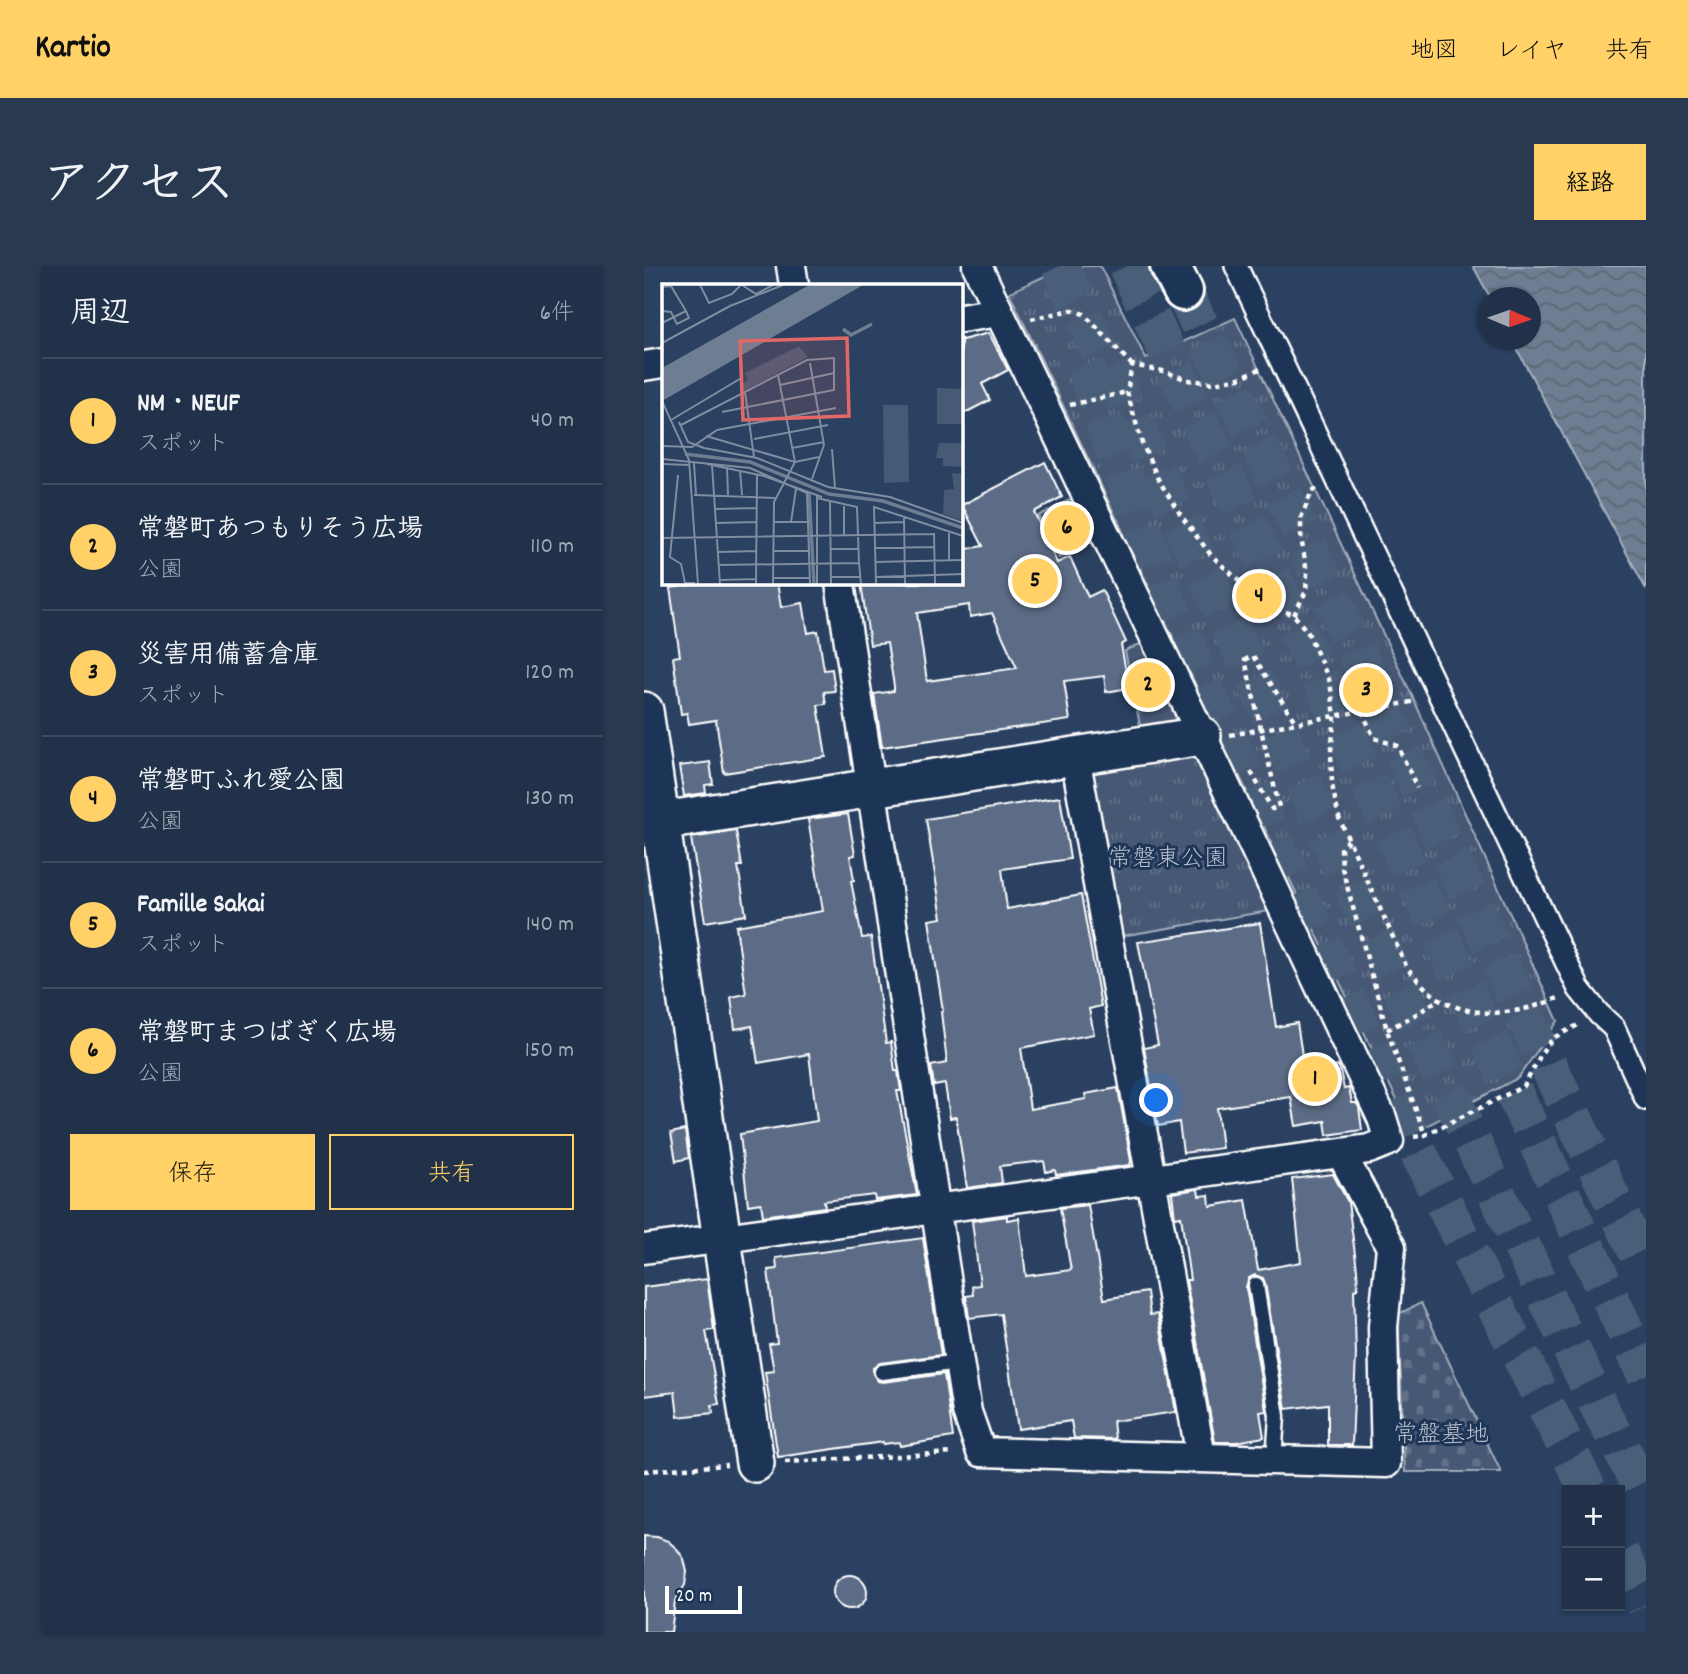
<!DOCTYPE html>
<html lang="ja">
<head>
<meta charset="utf-8">
<style>
  body { margin:0; font-family:Dekko,"Klee One",sans-serif; background:#283950; color:#f1f3f6 }
  .controls { position:absolute; right:21px; bottom:21px; display:grid; overflow:hidden; border-radius:0px; box-shadow:0 2px 5px #0004 }
  .controls button { width:63px; height:63px; display:grid; place-items:center; padding:0; border:0; border-bottom:2px solid #3d4c61; background:#203149; color:#f1f3f6; font:35px sans-serif }
  .compass { position:absolute; left:834px; top:21px; width:63px; height:63px; border-radius:50%; background:#203149; box-shadow:0 2px 5px #0004; rotate:92deg }
  .scale { position:absolute; left:21px; bottom:18px; width:77px; box-sizing:border-box; padding-left:7px; border:4px solid #fff; border-top:0; font-size:19px; line-height:24px; white-space:nowrap; color:#fff; -webkit-text-stroke:5px #1d3557; paint-order:stroke }
  .you { position:absolute; left:513px; top:835px; width:24px; height:24px; margin:-18px; border:5px solid #fff; border-radius:50%; background:#1a73e8; box-shadow:0 0 0 10px #1a73e833 }
  .badge { display:grid; place-items:center; width:46px; height:46px; border-radius:50%; background:#ffd166; color:#111; font-size:23px; font-weight:700 }
  .pin { position:absolute; translate:-50% -50%; border:4px solid #fff; box-shadow:0 2px 7px #0006 }
  .list { margin:0; padding:0; list-style:none }
  h2 { display:flex; justify-content:space-between; align-items:center; height:91px; margin:0; padding:0 28px; font-size:30px }
  h2 small { font-size:23px; font-weight:400; color:#a2a9b4 }
  .list li { display:grid; grid-template-columns:46px 1fr auto; gap:21px; align-items:center; box-sizing:border-box; height:126px; padding:0 28px; border-top:2px solid #3d4c61 }
  .list b { display:block; font-size:26px; white-space:nowrap }
  .list p { margin:0; font-size:23px; white-space:nowrap; color:#a2a9b4 }
  .list em { font-size:23px; font-style:normal; color:#a2a9b4 }
  .actions { display:flex; gap:14px; padding:21px 28px }
  .actions a { flex:1; padding:16px 0; border:2px solid #ffd166; border-radius:0px; text-align:center; font-size:24px; color:#ffd166 }
  .actions .main { background:#ffd166; color:#111 }
  .map { position:relative; flex:none; width:1002px; height:1366px; overflow:hidden; border-radius:0px }
  header { display:flex; align-items:center; gap:42px; box-sizing:border-box; height:98px; padding:0 35px; background:#ffd166; color:#111 }
  header strong { font-size:33px }
  nav { display:flex; gap:38px; margin-inline-start:auto; font-size:24px }
  .intro { display:flex; align-items:center; justify-content:space-between; box-sizing:border-box; height:168px; padding:0 42px }
  h1 { margin:0; font-size:49px }
  .button { padding:18px 32px; border-radius:0px; background:#ffd166; color:#111; font-size:24px; font-weight:700 }
  main { display:flex; gap:42px; padding:0 42px }
  aside { flex:1; background:#203149; border-radius:0px; box-shadow:0 2px 5px #0004 }
  .map>svg:first-child { display:block }
  .cemetery { fill:url(#cemetery-stones); stroke:#a2acba; stroke-width:2 }
  .park { fill:url(#park-tufts); stroke:#a2acba; stroke-width:2 }
  .water { fill:url(#water-waves); stroke:#a7b1be; stroke-width:2 }
  .building { fill:#5b6c86; stroke:#fff; stroke-width:2; fill-rule:evenodd }
  .lines { fill:none; stroke-linecap:round; stroke-linejoin:round }
  .motorway-tunnel { stroke:#4a5e79; stroke-width:38; stroke-dasharray:38 19; stroke-linecap:butt }
  .service-casing { stroke:#fff; stroke-width:19 }
  .pedestrian-casing { stroke:#fff; stroke-width:26 }
  .minor-casing { stroke:#fff; stroke-width:33 }
  .tertiary-casing { stroke:#fff; stroke-width:42 }
  .motorway-casing { stroke:#fff; stroke-width:44 }
  .path { stroke:#fff; stroke-width:4.5; stroke-dasharray:5 5; stroke-linecap:butt }
  .service { stroke:#1d3557; stroke-width:14 }
  .pedestrian { stroke:#1d3557; stroke-width:21 }
  .minor { stroke:#1d3557; stroke-width:28 }
  .tertiary { stroke:#1d3557; stroke-width:37 }
  .motorway { stroke:#1d3557; stroke-width:38 }
  .labels { text-anchor:middle; stroke-width:6; stroke-linejoin:round; paint-order:stroke }
  .park-label { font-size:24px; fill:#b5bdc8; stroke:#1d3557 }
  .inset-river { fill:none; stroke:#6d7d92; stroke-width:3.5 }
  .inset-road { fill:none; stroke:#7f8da0; stroke-width:2 }
  .view { fill:#e26868; fill-opacity:0.15; stroke:#e26868; stroke-width:3.5 }
  .inset-edge { fill:none; stroke:#fff; stroke-width:3.5 }
</style>
</head>
<body>
<header>
<strong>Kartio</strong>
<nav><a>地図</a><a>レイヤ</a><a>共有</a></nav>
</header>
<div class="intro"><h1>アクセス</h1><a class="button">経路</a></div>
<main>
<aside>
<h2>周辺<small>6件</small></h2>
<ul class="list">
<li><span class="badge">1</span><div><b>NM・NEUF</b><p>スポット</p></div><em>40 m</em></li>
<li><span class="badge">2</span><div><b>常磐町あつもりそう広場</b><p>公園</p></div><em>110 m</em></li>
<li><span class="badge">3</span><div><b>災害用備蓄倉庫</b><p>スポット</p></div><em>120 m</em></li>
<li><span class="badge">4</span><div><b>常磐町ふれ愛公園</b><p>公園</p></div><em>130 m</em></li>
<li><span class="badge">5</span><div><b>Famille Sakai</b><p>スポット</p></div><em>140 m</em></li>
<li><span class="badge">6</span><div><b>常磐町まつばぎく広場</b><p>公園</p></div><em>150 m</em></li>
</ul>
<div class="actions"><a class="main">保存</a><a>共有</a></div>
</aside>
<div class="map">
<svg width="1002" height="1366" viewBox="0 0 1002 1366">
  <defs>
    <pattern id="cemetery-stones" width="16" height="16" patternUnits="userSpaceOnUse" patternTransform="scale(1.75)"><rect width="16" height="16" fill="#465975"/><path d="M2 7V4a2 2 0 0 1 4 0v3zM10 15v-3a2 2 0 0 1 4 0v3z" fill="#62728a"/></pattern>
    <pattern id="park-tufts" width="24" height="20" patternUnits="userSpaceOnUse" patternTransform="scale(1.75)"><rect width="24" height="20" fill="#465975"/><path d="M3 7l-1-3M5 7V3M7 7l1-3M15 17l-1-3M17 17v-4M19 17l1-3" fill="none" stroke="#62728a"/></pattern>
    <pattern id="water-waves" width="16" height="10" patternUnits="userSpaceOnUse" patternTransform="scale(1.75)"><rect width="16" height="10" fill="#6d7d92"/><path d="M0 5q4-4 8 0t8 0" fill="none" stroke="#5e6772"/></pattern>
  </defs>
  <rect width="100%" height="100%" fill="#2a4161"/>
  <filter id="ink" filterUnits="userSpaceOnUse"><feTurbulence type="fractalNoise" baseFrequency=".0143" numOctaves="2"/><feDisplacementMap in="SourceGraphic" scale="14" xChannelSelector="R" yChannelSelector="G"/><feConvolveMatrix kernelMatrix="1 2 1 2 8 2 1 2 1" color-interpolation-filters="sRGB"/></filter>
  <g filter="url(#ink)">
    <path class="cemetery" d="M777,1037L857,1206H761L754,1048Z"/>
    <path class="park" d="M423,0H456L502,93L591,52L771,436L914,755L874,812L769,867L576,470L366,28V26Z
      M431,231L451,274L415,292L394,250Z
      M500,376L533,446L529,459L497,464L481,385Z
      M539,489L552,493L625,645L471,671L442,514L449,503Z"/>
    <path class="water" d="M829,0H1002V323L868,74H886V32L846,31Z"/>
    <path class="building" d="M345,67L364,104L338,118L346,134L317,149V72L318,74Z
      M401,196L418,231L390,246L413,297L426,291L444,331L458,324L482,376L477,379L485,422L462,426L460,410L420,415L426,454L238,481L230,428L250,425V420L243,377L226,379L217,317H317V284L339,280L318,239ZM325,339L326,351L348,347L373,402L283,415L273,347Z
      M60,317H133L137,341L159,337L164,367L174,365L180,404L188,403L191,425L180,426L182,438L174,439L182,491L80,507L72,454L45,458L43,447L37,448L29,391L36,390L26,322Z
      M66,496L69,518L61,519L62,527L40,530L35,500Z
      M416,531L426,593L358,603L363,643L437,629L457,740L445,743L450,768L377,782L386,843L442,833L441,828L474,822L487,895L486,899L412,909L411,904L402,906L400,895L356,900L358,917L323,922L312,851L306,852L301,818L290,820L287,800L303,797L297,746L299,745L285,654L298,652L282,553Z
      M204,548L211,589L206,590L210,614L207,615L218,672L227,671L242,777L247,776L251,805H254L257,825H253L273,929L231,934L230,929L180,935L181,941L119,950L117,937L104,939L96,868L173,855L165,788L114,797L108,760L91,763L87,731L102,728L92,660L179,645L164,553Z
      M92,565L98,600H94L102,649L61,656L47,572Z
      M616,657L632,761L653,757L660,802L671,800V804L695,800L700,823L705,822L708,837H712L715,841L718,864L683,869L681,855L652,860L647,831L573,842L578,882L539,887L535,856L514,860L500,782L514,779L494,676Z
      M41,864L45,892L32,895L27,867Z
      M689,908L704,936L713,1003L714,1023L710,1024L712,1088L708,1179H684V1138L642,1143L621,1017L619,1012L611,1009L605,1012L602,1021L622,1145L616,1146L620,1171L592,1176H571L542,1014H546L537,950L531,951L528,927L554,923L555,930L565,929L566,940L602,934L614,1004L657,996L648,913Z
      M444,939L460,1033L503,1026L506,1049L514,1048L532,1146L469,1155L471,1173L430,1172L427,1155L374,1163L357,1048L325,1052L322,1030L329,1029L328,1020L336,1019L328,955L363,950V954L375,952L382,1010L427,1004L416,942Z
      M279,972L297,1089L236,1097L229,1102V1108L234,1115L239,1116L300,1108L309,1171L256,1180L255,1176L239,1178V1176L134,1191L121,1106L130,1105L125,1078L133,1077L124,1004L133,1003L132,992Z
      M63,1013L70,1064L62,1065L75,1138L68,1139L69,1147L34,1151L31,1126L0,1130V1021Z
      M0,1270L13,1271L24,1275L33,1283L40,1293L43,1306L41,1319L31,1335L27,1366H0Z
      M189 1326a17 17 0 1 1 34 0a17 17 0 1 1-34 0Z"/>
    <g class="lines">
      <path class="motorway-tunnel" d="M416,0L866,956L955,1141L1002,1230
        M483,0L1002,1109
        M539,25L649,248L865,717L1002,1004
        M441,100L521,329L554,409L774,886L944,1224
        M976,1287L1002,1339"/>
      <defs>
        <path id="service" d="M612,1019L633,1150L630,1194
          M238,1106L315,1096"/>
        <path id="pedestrian" d="M592,0L935,723L955,748L970,762L1002,833"/>
        <path id="minor" d="M147,0L150,19
          M317,52L355,46
          M0,100L19,97
          M196,317L315,1096L323,1146L337,1186L742,1197L739,1061L747,981L697,887
          M431,490L557,1191
          M0,983L697,887L725,883L745,875L738,852L558,470L333,0"/>
        <path id="tertiary" d="M0,445L111,1197
          M0,558L558,470"/>
        <path id="motorway" d="M526,0L539,25"/>
      </defs>
      <use href="#service" class="service-casing"/>
      <use href="#pedestrian" class="pedestrian-casing"/>
      <use href="#minor" class="minor-casing"/>
      <use href="#tertiary" class="tertiary-casing"/>
      <use href="#motorway" class="motorway-casing"/>
      <path class="path" d="M387,53L427,44L440,48L488,99
        M616,103L595,112L570,117L544,114L519,105L488,99L483,126L498,177L514,213L538,251L567,289L604,323L635,343L650,349L664,367L686,416L691,450L687,485L688,519L695,552L763,702C773,712 782,725 794,732C831,755 876,748 914,732
        M426,139L483,126
        M650,349L662,325L663,307L657,271V252L668,225L674,222
        M718,445L730,472L754,480L773,522
        M586,469L773,435
        M607,506L628,543L635,541L601,394L609,390L652,457
        M704,574L697,583L698,602L743,764L781,869
        M743,764L776,746L795,733
        M770,871L781,869L880,820L901,781L911,771L936,758
        M141,1196L310,1187
        M0,1205L83,1199"/>
      <use href="#service" class="service"/>
      <use href="#pedestrian" class="pedestrian"/>
      <use href="#minor" class="minor"/>
      <use href="#tertiary" class="tertiary"/>
      <use href="#motorway" class="motorway"/>
    </g>
  </g>
  <g class="labels">
    <g class="park-label">
      <text x="524" y="599">常磐東公園</text>
      <text x="797" y="1175">常盤墓地</text>
    </g>
  </g>
  <g transform="translate(18 18)">
    <rect width="301" height="301" fill="#2a4161"/>
    <path d="M137,62L146,73L82,107L79,101L86,96L83,89ZM275,104L301,105V140H275ZM221,121H246L247,198L222,199ZM277,159H301V183L281,182V174H274ZM290,189L301,190V237L281,230L282,206L292,205Z" fill="#465975"/>
    <path d="M147,1H201L0,117V84Z" fill="#6d7d92"/>
    <path class="inset-river" d="M181,45L189,51L210,40M23,170L88,178L167,210L221,217L301,244M147,208L152,300"/>
    <path class="inset-road" d="M38,1L47,19L70,10L79,1M80,1L94,10L111,1M0,3L9,2L24,27L0,39M0,27L9,28L15,40L27,34L24,27M0,59L68,22L121,1M148,79L162,161L150,195M118,101L172,89M83,108L92,173M0,117L27,176L36,300M9,136L81,93M17,138L26,158L42,164L95,174L166,203L228,213L301,239M19,141L145,76L172,74V106L60,128M44,152L133,178L157,173M92,155L166,141M0,162L30,163L55,146L174,124M130,164L162,158M170,165L173,204M0,175L88,184L145,209L148,300M32,179L34,211M0,180L28,181M45,180L102,192L160,213M50,181L58,300M65,183L66,211M78,186L80,211M16,191L8,273L19,280L23,299H33M32,211L113,214M155,212V300M168,218L169,300M182,222V251M53,225L94,224M242,232L243,300M111,238H148M129,238L134,205M54,239L94,238M212,239L242,238M287,247V276M272,249L273,300M0,254L272,250M212,264L273,263M168,265H196M111,267H148M56,268L94,267M213,278L301,276M197,279L199,300M57,281L197,279L195,223L155,214M169,293H199M213,293L301,290M111,294H148M58,296L94,295M94,300L95,190M111,300L112,218L133,178L116,91M214,300L212,223L301,252"/>
    <path class="view" d="M185,54L187,132L81,136L78,57Z"/>
    <rect width="301" height="301" class="inset-edge"/>
  </g>
</svg>
<div class="controls">
<button>+</button>
<button>−</button>
</div>
<svg class="compass" viewBox="-18 -18 36 36"><path d="M0-13l5 13h-10z" fill="#e53935"/><path d="M0 13l5-13h-10z" fill="#a2a9b4"/></svg>
<div class="scale">20 m</div>
<div class="you"></div>
<div class="pin badge" style="left:671px;top:813px">1</div>
<div class="pin badge" style="left:504px;top:419px">2</div>
<div class="pin badge" style="left:722px;top:424px">3</div>
<div class="pin badge" style="left:615px;top:330px">4</div>
<div class="pin badge" style="left:391px;top:315px">5</div>
<div class="pin badge" style="left:423px;top:262px">6</div>
</div>
</main>
</body>
</html>
